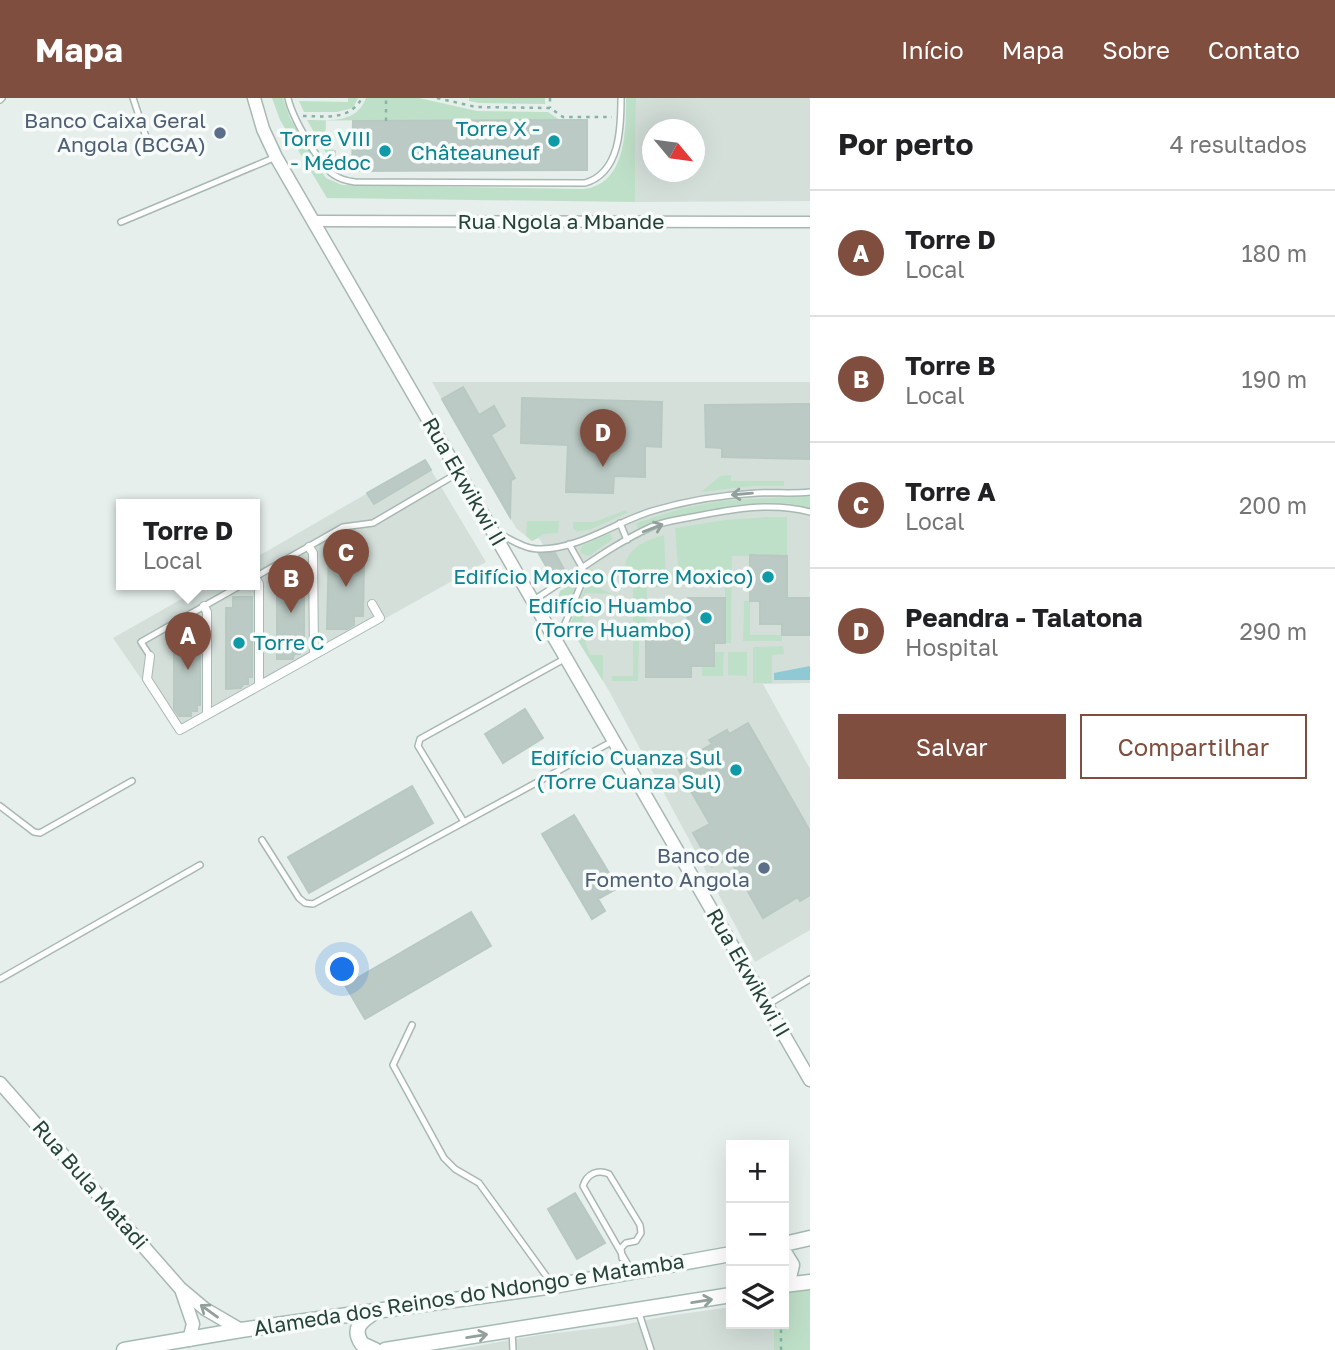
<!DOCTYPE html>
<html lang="pt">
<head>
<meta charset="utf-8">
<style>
  body { margin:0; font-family:"Golos Text",sans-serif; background:#f2f2f2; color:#202124 }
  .controls { position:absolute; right:21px; bottom:21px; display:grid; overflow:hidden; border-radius:0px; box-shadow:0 7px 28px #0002 }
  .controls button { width:63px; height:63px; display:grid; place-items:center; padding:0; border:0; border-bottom:2px solid #e0e0e0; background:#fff; color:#202124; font:35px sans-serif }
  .compass { position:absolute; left:642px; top:21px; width:63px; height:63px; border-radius:50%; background:#fff; box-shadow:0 7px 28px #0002; rotate:119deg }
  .you { position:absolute; left:343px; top:872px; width:24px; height:24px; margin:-18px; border:5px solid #fff; border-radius:50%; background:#1a73e8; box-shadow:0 0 0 10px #1a73e833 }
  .badge { display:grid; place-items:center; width:46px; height:46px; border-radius:50%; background:#7f4e3f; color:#fff; font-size:23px; font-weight:700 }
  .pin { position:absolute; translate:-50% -58px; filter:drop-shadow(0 2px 4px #0008) }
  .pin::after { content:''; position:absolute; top:37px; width:24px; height:21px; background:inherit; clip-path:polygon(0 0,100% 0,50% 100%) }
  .popup { position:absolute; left:116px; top:401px; width:144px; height:91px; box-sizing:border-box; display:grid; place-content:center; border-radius:0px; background:#fff; filter:drop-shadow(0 2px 5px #0005); font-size:23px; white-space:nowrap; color:#757577 }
  .popup b { font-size:26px; color:#202124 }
  .popup::after { content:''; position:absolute; left:50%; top:100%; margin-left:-14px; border:14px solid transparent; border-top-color:#fff }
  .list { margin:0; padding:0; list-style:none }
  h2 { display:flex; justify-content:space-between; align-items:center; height:91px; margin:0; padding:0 28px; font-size:30px }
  h2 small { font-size:23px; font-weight:400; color:#757577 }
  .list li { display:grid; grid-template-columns:46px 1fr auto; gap:21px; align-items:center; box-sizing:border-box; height:126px; padding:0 28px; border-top:2px solid #e0e0e0 }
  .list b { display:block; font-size:26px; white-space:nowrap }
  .list p { margin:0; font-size:23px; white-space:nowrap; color:#757577 }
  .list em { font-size:23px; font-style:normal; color:#757577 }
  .actions { display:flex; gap:14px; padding:21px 28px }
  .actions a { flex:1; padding:16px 0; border:2px solid #7f4e3f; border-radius:0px; text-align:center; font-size:24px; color:#7f4e3f }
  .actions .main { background:#7f4e3f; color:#fff }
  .icon { flex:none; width:38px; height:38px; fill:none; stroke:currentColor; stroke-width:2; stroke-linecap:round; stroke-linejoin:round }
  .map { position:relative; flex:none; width:810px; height:1252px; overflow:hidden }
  header { display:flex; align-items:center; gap:42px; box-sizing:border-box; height:98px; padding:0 35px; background:#7f4e3f; color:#fff }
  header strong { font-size:33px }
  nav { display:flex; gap:38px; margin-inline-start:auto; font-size:24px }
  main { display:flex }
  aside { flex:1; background:#fff }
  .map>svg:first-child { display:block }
  .built { fill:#d4dfda; fill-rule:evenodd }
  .grass { fill:#bfe0c8 }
  .park { fill:url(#park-tufts) }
  .water { fill:#8ec9d4 }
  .building { fill:#bbcac4; stroke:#b8c9c2; stroke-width:2 }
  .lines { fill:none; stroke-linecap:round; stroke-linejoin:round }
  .service-casing { stroke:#a8b8b2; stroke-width:8 }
  .pedestrian-casing { stroke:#a8b8b2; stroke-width:10 }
  .minor-casing { stroke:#a8b8b2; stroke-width:13 }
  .tertiary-casing { stroke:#a8b8b2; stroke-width:15 }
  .secondary-casing { stroke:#a4bbb3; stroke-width:17 }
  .path { stroke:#86b3a5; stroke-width:2.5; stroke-dasharray:3.5 5; stroke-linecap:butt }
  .service { stroke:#fff; stroke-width:5 }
  .pedestrian { stroke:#fff; stroke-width:8 }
  .minor { stroke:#fff; stroke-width:10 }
  .tertiary { stroke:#fff; stroke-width:12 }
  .secondary { stroke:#fff; stroke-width:14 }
  .oneway { stroke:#92a09c }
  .service-dot { fill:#5c6f8a; stroke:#f7fbf9; stroke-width:2.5 }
  .culture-dot { fill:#0f9aa8; stroke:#f7fbf9; stroke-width:2.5 }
  .labels { text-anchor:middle; stroke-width:7; stroke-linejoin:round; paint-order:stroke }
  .service-label { font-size:21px; fill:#4e5e75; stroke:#f7fbf9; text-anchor:end }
  .culture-label { font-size:21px; fill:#0d838f; stroke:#f7fbf9; text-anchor:end }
  .street-label { font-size:21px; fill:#24423a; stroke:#f7fbf9 }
</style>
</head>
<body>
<header>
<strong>Mapa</strong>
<nav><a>Início</a><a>Mapa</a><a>Sobre</a><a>Contato</a></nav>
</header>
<main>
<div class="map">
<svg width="810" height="1252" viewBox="0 0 810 1252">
  <defs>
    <pattern id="park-tufts" width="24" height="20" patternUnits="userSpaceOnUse" patternTransform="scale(1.75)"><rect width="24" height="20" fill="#bfe0c8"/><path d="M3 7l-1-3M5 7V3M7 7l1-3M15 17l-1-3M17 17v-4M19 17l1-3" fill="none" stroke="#a4c1ad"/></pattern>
  </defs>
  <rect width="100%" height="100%" fill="#e6efeb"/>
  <path class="built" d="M636,0H810V103L635,104ZM652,32H694V74H652Z
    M432,284H810V585L763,586L810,671V832L755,864L609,593L569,528L577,510L563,484L539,440L532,443L516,430Z
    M425,362L486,464L179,636L113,540L208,486H255V460Z
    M731,1209V1226H774V1252H454L539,1237L617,1228L667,1218Z"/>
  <path class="grass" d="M272,0H283L290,20L321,73L326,80L342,87L583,91C626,87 626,33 626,0H636L635,104L327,100L280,22Z
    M348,0H358L353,10L337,14H304L299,3L348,4Z
    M366,0H419L477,13L548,14L561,23L326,22L325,51L336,52V61L330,62L307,22C330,22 356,26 366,0Z
    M731,377V383H784V388H754L701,394L720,378Z
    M810,398V411C767,394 681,416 638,431L636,425L680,411L720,403Z
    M626,412L627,415L591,431L577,434L573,430V424H594Z
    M767,419H787V458H732L731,545H725V482H679L675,430L725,422Z
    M527,423H559L558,435L544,436L532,443L526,438Z
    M610,435L613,441L589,458L581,456L580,452L583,447Z
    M664,437L666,484L661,489H647L646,541L639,542L638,583H612V578H633V477L624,476C624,451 643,443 664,437Z
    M579,482L564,516L558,512L556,507L560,493Z
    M588,484L612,496L585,495C583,516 581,537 590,557H603V583L569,528Z
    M744,503H750V537H782V543H743Z
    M783,548L784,556L772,557V585H753V549Z
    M714,554H724L723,578H702V568H714Z
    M728,554H747V578L728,577Z
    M810,1190V1252H774V1226H784V1194Z"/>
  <path class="park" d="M469,0H545V6L479,5L469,3Z"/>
  <path class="water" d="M810,568V582H774V575Z"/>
  <path class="building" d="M587,22V72L352,73L353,23Z
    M463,289L479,317L494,308L505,328L491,337L515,380L511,382L510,419L442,301Z
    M522,300L662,304L661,349L645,348V379L614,378L613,395L566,394L568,347L521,345Z
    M810,306V361L722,359V350L706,349L705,307Z
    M425,362L431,372L374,406L367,395Z
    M337,439H359V467H364L363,518H354V527L347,531H327L329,446H337Z
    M555,455L566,475L554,482L539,456Z
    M750,457L787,458V500H810V537H782V526H760V503H750Z
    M285,470H304V550H300V556H294L293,561H277V480H285Z
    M233,499H252V579H248V586H243L241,590L226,591V510H233Z
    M688,500H725V545H714V568H691V579H646V541H687Z
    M182,527H200V607H197V613H191V618H179L174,611V537H182Z
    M525,611L543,640L503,665L485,636Z
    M748,625L810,733V797L800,803L798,799L763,820L729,760L712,769L693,735L710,726L676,667L712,646L709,642L727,632L729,636Z
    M412,688L433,725L309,795L288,759Z
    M574,717L618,790L598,801L605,813L592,821L542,736Z
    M471,814L491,848L365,921L345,887Z
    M575,1095L605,1145L577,1161L548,1111Z"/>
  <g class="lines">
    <defs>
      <path id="service" d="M133,0L146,39
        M288,0C292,19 318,65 334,77C340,81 347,83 355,84L585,85C620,75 621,30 621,0
        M0,2L2,0
        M121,124L276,59
        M620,425L627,442
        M496,434C510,441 526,452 541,451C579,451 616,424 652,413C685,403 722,397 757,395C774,394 792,396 810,394
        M255,479L343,429L373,425L458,375
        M532,503C571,479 609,448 651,429C662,424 676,422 687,420C727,412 770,403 810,414
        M558,543L584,479L583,471L569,446
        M150,558L141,544L243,486
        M0,708L34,734L40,735L132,683
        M464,724L613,643
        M262,742L299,800L305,805L313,806L464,724L418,648L420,641L566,560
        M0,881L200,767
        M767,907L810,881
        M412,927L393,967L444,1060L455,1071L479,1085L552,1186
        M622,1160L621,1150L626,1145L636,1143L641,1135L640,1127L609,1076C597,1071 587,1076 583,1088L631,1172
        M638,1212L651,1252
        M512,1232L513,1252"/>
      <path id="pedestrian" d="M309,449L313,455L314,556
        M255,479L259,486V586
        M204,508L207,514V616
        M150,558L147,581L180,632L380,520L372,506"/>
      <path id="minor" d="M313,123L810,124"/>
      <path id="tertiary" d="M254,0L263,31L276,59L810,982
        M0,985L180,1190L205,1211L241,1232
        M182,1194L193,1226L189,1242"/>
      <path id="secondary" d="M784,1146L810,1140
        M784,1154L792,1167L789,1180L784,1185
        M784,1187L810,1184
        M375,1214C362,1222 351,1230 362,1246L375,1252
        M124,1252L241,1232L554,1188L731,1156
        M385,1252L731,1197"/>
    </defs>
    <use href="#service" class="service-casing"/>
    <use href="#pedestrian" class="pedestrian-casing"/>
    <use href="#minor" class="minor-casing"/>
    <use href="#tertiary" class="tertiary-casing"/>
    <use href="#secondary" class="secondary-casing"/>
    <path class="path" d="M437,0L476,9L550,10L563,19H612
      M550,0V10
      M303,18C327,18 349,23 362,0
      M386,23V0
      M781,1252V1226"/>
    <use href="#service" class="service"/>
    <use href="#pedestrian" class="pedestrian"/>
    <use href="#minor" class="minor"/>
    <use href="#tertiary" class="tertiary"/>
    <use href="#secondary" class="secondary"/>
  </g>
  <defs><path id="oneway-shaft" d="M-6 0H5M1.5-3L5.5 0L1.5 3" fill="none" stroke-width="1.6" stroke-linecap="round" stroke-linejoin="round" transform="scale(1.75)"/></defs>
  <g class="oneway">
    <use href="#oneway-shaft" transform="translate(742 396) rotate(175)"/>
    <use href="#oneway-shaft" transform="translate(653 430) rotate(-21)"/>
    <use href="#oneway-shaft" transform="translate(702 1203) rotate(-9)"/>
    <use href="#oneway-shaft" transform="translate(209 1213) rotate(-144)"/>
    <use href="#oneway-shaft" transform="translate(477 1238) rotate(-9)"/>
  </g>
  <g class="service-dot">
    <circle cx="220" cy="35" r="7"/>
    <circle cx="764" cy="770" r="7"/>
  </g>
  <g class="culture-dot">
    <circle cx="554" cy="43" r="7"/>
    <circle cx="385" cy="53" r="7"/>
    <circle cx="768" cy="479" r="7"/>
    <circle cx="706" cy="520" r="7"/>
    <circle cx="239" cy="545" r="7"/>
    <circle cx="736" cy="672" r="7"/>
  </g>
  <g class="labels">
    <g class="service-label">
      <text x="206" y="30">Banco Caixa Geral<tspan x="206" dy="24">Angola (BCGA)</tspan></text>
      <text x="750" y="765">Banco de<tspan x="750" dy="24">Fomento Angola</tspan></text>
    </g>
    <g class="culture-label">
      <text x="540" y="38">Torre X -<tspan x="540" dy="24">Châteauneuf</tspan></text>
      <text x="371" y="48">Torre VIII<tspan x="371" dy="24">- Médoc</tspan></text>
      <text x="754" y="486">Edifício Moxico (Torre Moxico)</text>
      <text x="692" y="515">Edifício Huambo<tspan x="692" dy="24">(Torre Huambo)</tspan></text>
      <text x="253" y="552" text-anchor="start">Torre C</text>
      <text x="722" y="667">Edifício Cuanza Sul<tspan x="722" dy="24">(Torre Cuanza Sul)</tspan></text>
    </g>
    <g class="street-label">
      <text x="561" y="131">Rua Ngola a Mbande</text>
      <text transform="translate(464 384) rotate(60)" y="7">Rua Ekwikwi II</text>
      <text transform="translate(748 875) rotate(60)" y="7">Rua Ekwikwi II</text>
      <text transform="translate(90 1087) rotate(49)" y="7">Rua Bula Matadi</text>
      <text transform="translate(469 1197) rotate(-9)" y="7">Alameda dos Reinos do Ndongo e Matamba</text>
    </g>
  </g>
</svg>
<div class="controls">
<button>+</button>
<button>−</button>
<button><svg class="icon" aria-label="layers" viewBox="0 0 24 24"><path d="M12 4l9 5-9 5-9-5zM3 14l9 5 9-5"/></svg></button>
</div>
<svg class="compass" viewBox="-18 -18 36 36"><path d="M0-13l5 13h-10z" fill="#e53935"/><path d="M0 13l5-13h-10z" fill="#757577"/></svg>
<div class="you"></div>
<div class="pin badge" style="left:188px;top:572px">A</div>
<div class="popup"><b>Torre D</b>Local</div>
<div class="pin badge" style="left:291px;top:515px">B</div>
<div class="pin badge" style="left:346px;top:489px">C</div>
<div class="pin badge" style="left:603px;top:369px">D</div>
</div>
<aside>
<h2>Por perto<small>4 resultados</small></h2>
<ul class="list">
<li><span class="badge">A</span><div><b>Torre D</b><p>Local</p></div><em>180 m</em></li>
<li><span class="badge">B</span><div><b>Torre B</b><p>Local</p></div><em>190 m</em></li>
<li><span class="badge">C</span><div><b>Torre A</b><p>Local</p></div><em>200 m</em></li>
<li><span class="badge">D</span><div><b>Peandra - Talatona</b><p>Hospital</p></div><em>290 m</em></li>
</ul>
<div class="actions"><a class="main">Salvar</a><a>Compartilhar</a></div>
</aside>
</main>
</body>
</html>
